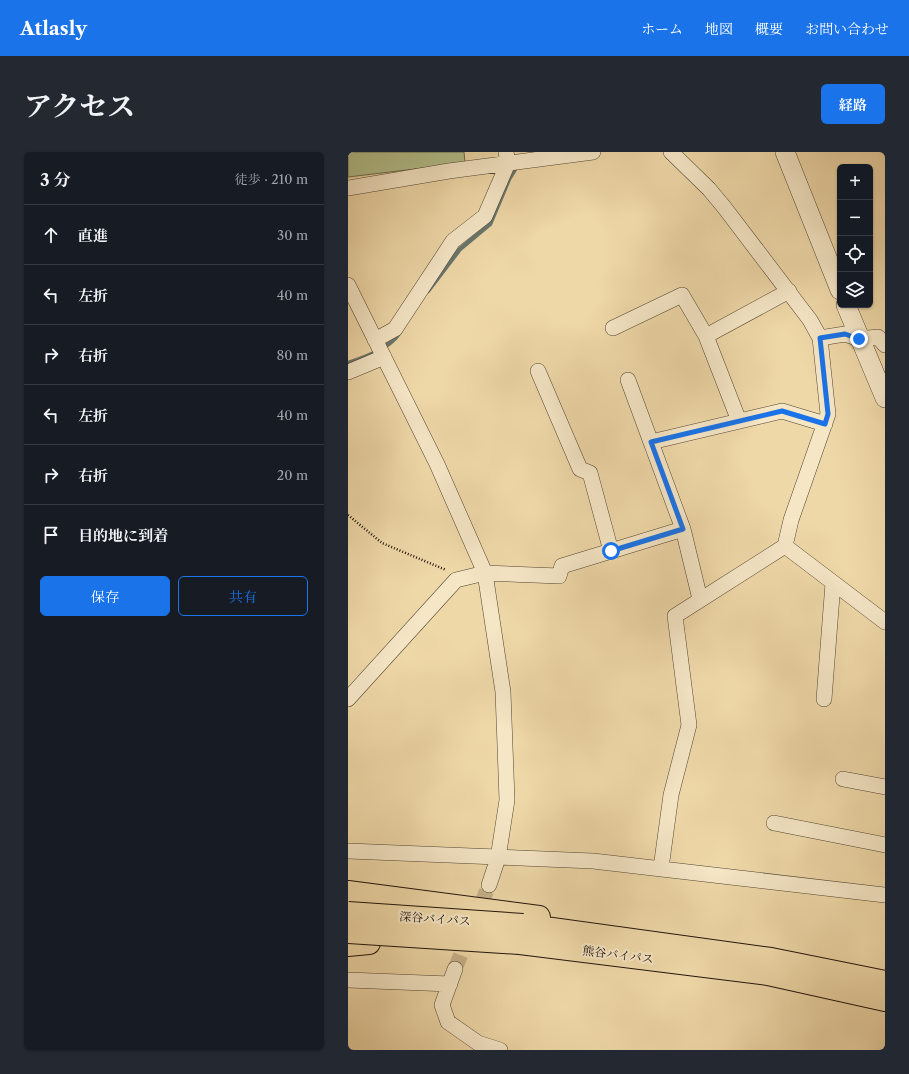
<!DOCTYPE html>
<html lang="ja">
<head>
<meta charset="utf-8">
<style>
  body { margin:0; font-family:"Libre Caslon Text","Noto Serif JP",serif; background:#242831; color:#f1f3f6 }
  .controls { position:absolute; right:12px; top:12px; display:grid; overflow:hidden; border-radius:6px; box-shadow:0 1px 3px #0004 }
  .controls button { width:36px; height:36px; display:grid; place-items:center; padding:0; border:0; border-bottom:1px solid #363941; background:#171b24; color:#f1f3f6; font:20px sans-serif }
  .stop { position:absolute; width:12px; height:12px; margin:-9px; border:3px solid #1a73e8; border-radius:50%; background:#fff }
  .stop.end { background:#1a73e8; border-color:#fff; box-shadow:0 1px 4px #0008 }
  .list { margin:0; padding:0; list-style:none }
  h2 { display:flex; justify-content:space-between; align-items:center; height:52px; margin:0; padding:0 16px; font-size:17px }
  h2 small { font-size:13px; font-weight:400; color:#9ea1a6 }
  .list li { display:grid; grid-template-columns:26px 1fr auto; gap:12px; align-items:center; box-sizing:border-box; height:60px; padding:0 16px; border-top:1px solid #363941 }
  .list b { display:block; font-size:15px; white-space:nowrap }
  .list em { font-size:13px; font-style:normal; color:#9ea1a6 }
  .actions { display:flex; gap:8px; padding:12px 16px }
  .actions a { flex:1; padding:9px 0; border:1px solid #1a73e8; border-radius:6px; text-align:center; font-size:14px; color:#1a73e8 }
  .actions .main { background:#1a73e8; color:#fff }
  .icon { flex:none; width:22px; height:22px; fill:none; stroke:currentColor; stroke-width:2; stroke-linecap:round; stroke-linejoin:round }
  .map { position:relative; flex:none; width:537px; height:898px; overflow:hidden; border-radius:6px }
  header { display:flex; align-items:center; gap:24px; box-sizing:border-box; height:56px; padding:0 20px; background:#1a73e8; color:#fff }
  header strong { font-size:19px }
  nav { display:flex; gap:22px; margin-inline-start:auto; font-size:14px }
  .intro { display:flex; align-items:center; justify-content:space-between; box-sizing:border-box; height:96px; padding:0 24px }
  h1 { margin:0; font-size:28px }
  .button { padding:10px 18px; border-radius:6px; background:#1a73e8; color:#fff; font-size:14px; font-weight:700 }
  main { display:flex; gap:24px; padding:0 24px }
  aside { flex:1; background:#171b24; border-radius:6px; box-shadow:0 1px 3px #0004 }
  .map>svg:first-child { display:block }
  .green { fill:#b3c08c; stroke:#686a4c }
  .lines { fill:none; stroke-linecap:round; stroke-linejoin:round }
  .stream { stroke:#69776e; stroke-width:4.5 }
  .minor-tunnel { stroke:#c5b189; stroke-width:15; stroke-dasharray:15 8; stroke-linecap:butt }
  .minor-casing { stroke:#524533; stroke-width:16 }
  .tertiary-casing { stroke:#524533; stroke-width:20 }
  .trunk-casing { stroke:#1e140c; stroke-width:24 }
  .path { stroke:#1e140c; stroke-width:2.5; stroke-dasharray:1 2; stroke-linecap:butt }
  .minor { stroke:#f5e6c6; stroke-width:15 }
  .tertiary { stroke:#f5e6c6; stroke-width:19 }
  .trunk { stroke:#efd8a8; stroke-width:22 }
  .trunk-bridge-casing { stroke:#1e140c; stroke-width:24; stroke-linecap:butt }
  .trunk-bridge { stroke:#efd8a8; stroke-width:22 }
  .route { stroke:#1a73e8; stroke-width:5 }
  .labels { text-anchor:middle; stroke-width:4; stroke-linejoin:round; paint-order:stroke }
  .street-label { font-size:12px; fill:#1e140c; stroke:#f5e6c6 }
</style>
</head>
<body>
<header>
<strong>Atlasly</strong>
<nav><a>ホーム</a><a>地図</a><a>概要</a><a>お問い合わせ</a></nav>
</header>
<div class="intro"><h1>アクセス</h1><a class="button">経路</a></div>
<main>
<aside>
<h2>3 分<small>徒歩 · 210 m</small></h2>
<ul class="list">
<li><svg class="icon" aria-label="ahead" viewBox="0 0 24 24"><path d="M12 20V5M6 11l6-6 6 6"/></svg><div><b>直進</b></div><em>30 m</em></li>
<li><svg class="icon" aria-label="left" viewBox="0 0 24 24"><path d="M17 20v-9H6M10 6l-5 5 5 5"/></svg><div><b>左折</b></div><em>40 m</em></li>
<li><svg class="icon" aria-label="right" viewBox="0 0 24 24"><path d="M7 20v-9h11M14 6l5 5-5 5"/></svg><div><b>右折</b></div><em>80 m</em></li>
<li><svg class="icon" aria-label="left" viewBox="0 0 24 24"><path d="M17 20v-9H6M10 6l-5 5 5 5"/></svg><div><b>左折</b></div><em>40 m</em></li>
<li><svg class="icon" aria-label="right" viewBox="0 0 24 24"><path d="M7 20v-9h11M14 6l5 5-5 5"/></svg><div><b>右折</b></div><em>20 m</em></li>
<li><svg class="icon" aria-label="arrive" viewBox="0 0 24 24"><path d="M6 21V4h12l-3 4 3 4H6"/></svg><div><b>目的地に到着</b></div></li>
</ul>
<div class="actions"><a class="main">保存</a><a>共有</a></div>
</aside>
<div class="map">
<svg width="537" height="898" viewBox="0 0 537 898">
  <rect width="100%" height="100%" fill="#efd8a8"/>
  <filter id="stains"><feTurbulence type="fractalNoise" baseFrequency=".005" numOctaves="4"/><feColorMatrix values="0 0 0 0 .2 0 0 0 0 .09 0 0 0 0 .02 0 0 0 .5 -.17"/></filter>
  <radialGradient id="worn" r=".72"><stop offset=".6" stop-color="#630" stop-opacity="0"/><stop offset="1" stop-color="#630" stop-opacity=".3"/></radialGradient>
  <path class="green" d="M0,0H116L117,11L0,25Z"/>
  <g class="lines">
    <path class="stream" d="M80,139L112,97L142,72L161,27L169,14
      M0,211C18,205 41,197 52,180"/>
    <path class="minor-tunnel" d="M107,817L141,733"/>
    <defs>
      <path id="minor" d="M323,0L361,37L376,55L462,168L472,186L497,182L511,187L530,185L537,193
        M0,36L101,19L245,0
        M0,133L89,312L137,421L155,540L159,648L150,706L141,733
        M265,176L334,143L358,184L391,269
        M358,184L441,139
        M27,188L47,177L105,89L137,64L160,11L158,0
        M190,219L232,317L242,321L263,399
        M0,220L36,205
        M280,228L335,377L352,447
        M303,290L434,259L477,272
        M437,394L443,368L480,262L472,186
        M0,547L108,428L137,421L211,424L214,414L335,377
        M476,547L485,431
        M495,627L537,635
        M426,671L537,693
        M0,699L245,709L537,743
        M313,716L323,643L341,573L327,464L437,394L537,470
        M107,817L94,853L100,870L130,891L152,898
        M0,828L102,832"/>
      <path id="tertiary" d="M437,0L492,138
        M498,153L537,246"/>
      <path id="trunk" d="M0,740L191,765
        M175,773L423,807L537,830
        M172,791L420,822L537,848
        M0,793L21,791"/>
    </defs>
    <use href="#minor" class="minor-casing"/>
    <use href="#tertiary" class="tertiary-casing"/>
    <use href="#trunk" class="trunk-casing"/>
    <path class="path" d="M0,363L34,391L98,418"/>
    <use href="#minor" class="minor"/>
    <use href="#tertiary" class="tertiary"/>
    <use href="#trunk" class="trunk"/>
    <defs>
      <path id="trunk-bridge" d="M0,761L175,773
        M0,780L172,791"/>
    </defs>
    <use href="#trunk-bridge" class="trunk-bridge-casing"/>
    <use href="#trunk-bridge" class="trunk-bridge"/>
  </g>
  <g class="lines">
    <path class="route" d="M263,399L335,377L303,290L434,259L477,272L480,262L472,186L497,182L511,187"/>
  </g>
  <g class="labels">
    <g class="street-label">
      <text transform="translate(87 767) rotate(4)" y="4">深谷バイパス</text>
      <text transform="translate(270 803) rotate(7)" y="4">熊谷バイパス</text>
    </g>
  </g>
  <rect width="100%" height="100%" filter="url(#stains)"/>
  <rect width="100%" height="100%" fill="url(#worn)"/>
</svg>
<div class="controls">
<button>+</button>
<button>−</button>
<button><svg class="icon" aria-label="locate" viewBox="0 0 24 24"><circle cx="12" cy="12" r="6"/><path d="M12 2v4M12 18v4M2 12h4M18 12h4"/></svg></button>
<button><svg class="icon" aria-label="layers" viewBox="0 0 24 24"><path d="M12 4l9 5-9 5-9-5zM3 14l9 5 9-5"/></svg></button>
</div>
<div class="stop" style="left:263px;top:399px"></div>
<div class="stop end" style="left:511px;top:187px"></div>
</div>
</main>
</body>
</html>
